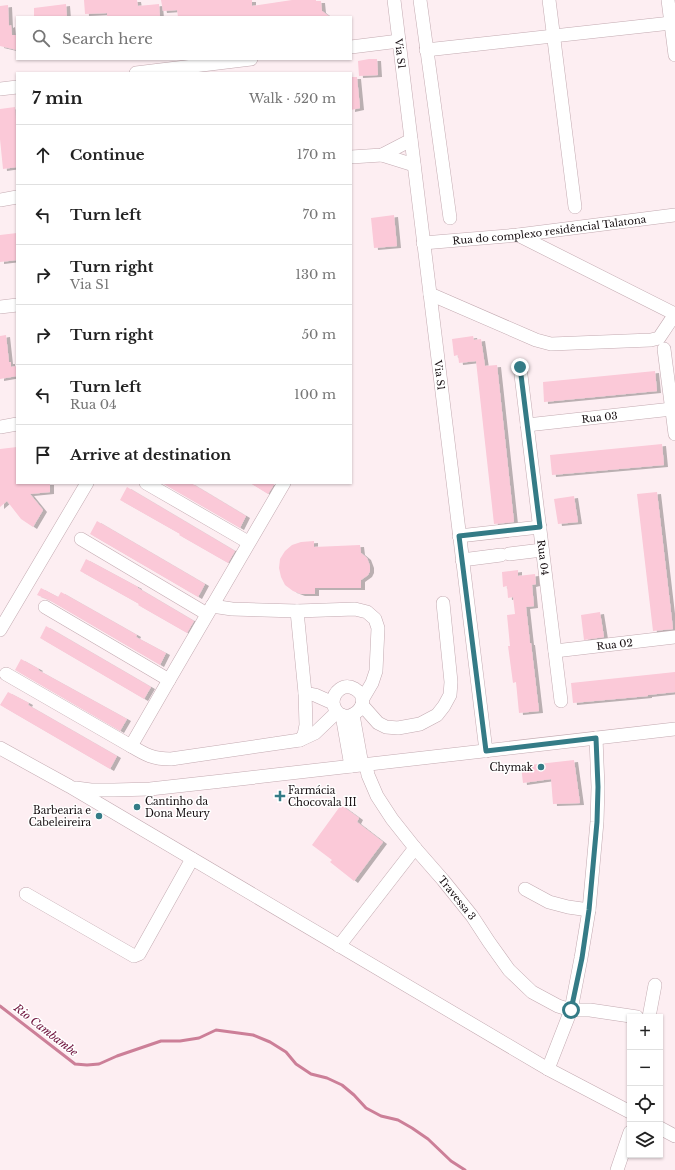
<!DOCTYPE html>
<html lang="en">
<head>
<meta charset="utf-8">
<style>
  body { margin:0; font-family:"Libre Baskerville",serif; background:#f2f2f2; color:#222 }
  .controls { position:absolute; right:12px; bottom:12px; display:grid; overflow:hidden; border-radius:0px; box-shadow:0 1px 3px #0004 }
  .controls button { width:36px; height:36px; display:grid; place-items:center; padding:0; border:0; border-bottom:1px solid #e0e0e0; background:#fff; color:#222; font:20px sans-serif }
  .stop { position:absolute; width:12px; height:12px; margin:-9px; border:3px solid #347b86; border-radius:50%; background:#fff }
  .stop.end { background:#347b86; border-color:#fff; box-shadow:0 1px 4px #0008 }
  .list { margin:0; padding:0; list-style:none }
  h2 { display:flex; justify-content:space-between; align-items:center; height:52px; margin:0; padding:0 16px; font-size:17px }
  h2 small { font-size:13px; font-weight:400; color:#767676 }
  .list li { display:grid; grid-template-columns:26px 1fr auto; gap:12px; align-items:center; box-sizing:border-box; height:60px; padding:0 16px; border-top:1px solid #e0e0e0 }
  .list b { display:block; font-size:15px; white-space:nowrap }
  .list p { margin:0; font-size:13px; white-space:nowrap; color:#767676 }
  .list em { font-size:13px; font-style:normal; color:#767676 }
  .icon { flex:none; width:22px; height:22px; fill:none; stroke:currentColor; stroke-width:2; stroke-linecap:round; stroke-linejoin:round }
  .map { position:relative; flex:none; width:675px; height:1170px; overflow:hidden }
  .search { position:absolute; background:#fff; box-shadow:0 1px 3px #0004; left:16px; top:16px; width:336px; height:44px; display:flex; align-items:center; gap:10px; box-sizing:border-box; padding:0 14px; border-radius:0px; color:#767676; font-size:15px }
  .panel { position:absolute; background:#fff; box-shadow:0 1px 3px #0004; left:16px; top:72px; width:336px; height:412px; border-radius:0px }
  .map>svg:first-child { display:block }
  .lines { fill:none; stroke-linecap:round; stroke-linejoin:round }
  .stream { stroke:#cc7f98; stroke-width:3 }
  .building { fill:#fbc9d8; filter:url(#shadow) }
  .minor-casing { stroke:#c3aab1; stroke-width:14 }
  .minor { stroke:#fff; stroke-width:13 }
  .route { stroke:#347b86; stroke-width:5 }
  .poi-dot { fill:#347b86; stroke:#fff; stroke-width:1.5 }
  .labels { text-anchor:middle; stroke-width:3; stroke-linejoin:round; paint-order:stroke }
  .street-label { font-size:10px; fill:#140c0f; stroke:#fff }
  .poi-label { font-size:10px; fill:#140c0f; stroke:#fff; text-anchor:end }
  .water-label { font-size:11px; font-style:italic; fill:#6d113b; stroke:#fff }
</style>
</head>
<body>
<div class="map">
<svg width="675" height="1170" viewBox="0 0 675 1170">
  <defs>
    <filter id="shadow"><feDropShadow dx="4" dy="2" stdDeviation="0" flood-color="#0004"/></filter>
  </defs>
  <rect width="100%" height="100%" fill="#fdeef2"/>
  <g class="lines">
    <path class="stream" d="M0,1006L75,1064L87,1065L99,1064L117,1056L161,1041H180L199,1038L216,1030L253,1035L270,1042L286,1052L296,1064L311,1074L327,1078L342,1085L354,1095L366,1108L381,1116L398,1120L412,1128L428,1139L451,1161L465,1170"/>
  </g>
  <path class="building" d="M84,0H137L138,6L159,4L160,17H107V13L85,14Z
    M161,0H252V6L292,0H316V1H321L322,11L330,17H178L177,10L163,11Z
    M66,4L67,17H34V8Z
    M8,5L9,26L11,25L12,35H17V50L0,46V6Z
    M369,59H377L378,75L359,76L358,61Z
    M351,77H357L360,108L351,110Z
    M15,107L17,131V167L3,169L0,139V109Z
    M394,215L397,246L374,248L371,218Z
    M17,233V260L0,262V235Z
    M6,335L9,362H11V367L17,366V376L0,379V336Z
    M473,336L474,340L481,339L485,366L497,365L514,522L494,524L476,361L459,363L458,355L454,356L452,339Z
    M655,371L657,391L544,402L543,382Z
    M662,444L664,465L552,475L550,455Z
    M17,447V483H50V492L30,494L43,510L33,527L21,519L7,501L0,507V449Z
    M162,483H191L246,516L240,528Z
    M250,483H275L268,494Z
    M127,487L235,551L228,563L179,535L180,534L120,500Z
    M657,492L673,629L653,631L637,494Z
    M574,496L578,522L558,524L554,499Z
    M97,521L205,584L198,597L90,534Z
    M314,541V547L360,545L361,553L367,558L370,566V571L368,575L361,580V588H315V594H301L293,591L285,585L281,577L279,568L280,559L285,551L292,545L301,542Z
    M86,559L138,587V588L194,621L187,633L138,605L139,604L80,571Z
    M518,570V576L535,574L536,584L532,585L534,606L526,607L530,643H531L539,711L519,713L516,682L513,683L508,646H510L507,615L515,614L513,597L508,598L507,586L503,587L502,572Z
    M41,588L58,597L61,592L137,635L136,637L166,653L160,665L49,600L37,595Z
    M600,612L604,637L584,640L581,615Z
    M46,626L151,687L144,699L40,638Z
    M21,659L39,669L38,670L127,719L120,731L15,670Z
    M675,672V692L648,695V696L573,703L571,683Z
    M8,692L29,703L28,705L117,756L110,769L0,705Z
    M574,760L580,803L553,804L551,779L523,783L521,766Z
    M341,805L359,818L357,822L383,842L354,881L330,862L332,860L312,845Z"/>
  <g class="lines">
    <defs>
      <g id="minor">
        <path id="s1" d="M394,0L486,751"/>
        <path d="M420,0L450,218"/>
        <path d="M549,0L575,207"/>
        <path d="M668,0L675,55"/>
        <path d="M351,47L399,41"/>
        <path d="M426,50L671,23"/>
        <path d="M136,73L251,59"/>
        <path d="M0,89L17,87"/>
        <path d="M382,155L414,165"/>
        <path d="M351,157L382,155L411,140"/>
        <path d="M0,200L17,197"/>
        <path d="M518,235L675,314"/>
        <path id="s2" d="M423,243L518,235L675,215"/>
        <path d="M430,294L536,340L551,344L651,340L659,338L675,314"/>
        <path d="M0,307L17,305"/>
        <path d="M664,349L675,434"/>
        <path id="s3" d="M520,367L561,701"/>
        <path id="s4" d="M527,425L672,409"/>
        <path d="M0,427L17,424"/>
        <path d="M146,483L248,542"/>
        <path d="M459,536L540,527"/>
        <path d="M81,539L207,614"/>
        <path d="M509,554L542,550"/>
        <path d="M462,560L501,555"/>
        <path d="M212,606L232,609L297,611L355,609L367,612L375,619L378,628L376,671L372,683L362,700"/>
        <path d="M45,607L169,680"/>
        <path d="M0,630L87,483"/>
        <path id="s5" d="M555,651L675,637"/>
        <path d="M6,674L131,746L169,680L284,483"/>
        <path d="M305,693L315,695L333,703C340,734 379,703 355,689C344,682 333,692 333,703"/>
        <path d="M362,705L378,723L386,727L398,728L420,724L437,715L444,706L450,695L451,682L443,603"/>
        <path d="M342,715L351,766"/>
        <path d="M353,715L362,765"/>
        <path d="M300,740L315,733L337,712"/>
        <path d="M131,746C146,755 153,759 171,759L300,740L304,735L306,725L305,693L297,611"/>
        <path d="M0,748L69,786L548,1069L630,1112"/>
        <path id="s6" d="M366,765L368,775L377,796L392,819L415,848L443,880L472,916L489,942L509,970L532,992L558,1006L571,1010H590L637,1017"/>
        <path d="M76,788L91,790H114L150,789L222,781L675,729"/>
        <path d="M525,889L549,902L568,907L589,910"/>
        <path d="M26,894L134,956L139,954L192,859"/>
        <path d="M339,946L415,848"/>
        <path d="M649,1017L655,985"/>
        <path d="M548,1069L571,1010L581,958L589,910L597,822L598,787L596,738"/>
        <path d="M660,1128L675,1136"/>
        <path d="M617,1170L630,1132"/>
      </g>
    </defs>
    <use href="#minor" class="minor-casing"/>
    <use href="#minor" class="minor"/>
  </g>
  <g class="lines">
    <path class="route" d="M520,367L540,527L459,536L486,751L596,738L598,787L597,822L589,910L582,958L571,1010"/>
  </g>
  <g class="poi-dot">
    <circle cx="541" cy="767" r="4"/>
    <path d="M278 790h4v4h4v4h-4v4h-4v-4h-4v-4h4z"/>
    <circle cx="137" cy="807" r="4"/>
    <circle cx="99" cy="816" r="4"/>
  </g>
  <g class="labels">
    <g class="street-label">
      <text dy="4" stroke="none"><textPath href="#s1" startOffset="54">Via S1</textPath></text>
      <text dy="4" stroke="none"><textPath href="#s2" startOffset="127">Rua do complexo residêncial Talatona</textPath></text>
      <text dy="4" stroke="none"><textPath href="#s1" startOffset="378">Via S1</textPath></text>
      <text dy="4" stroke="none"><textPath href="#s4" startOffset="73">Rua 03</textPath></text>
      <text dy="4" stroke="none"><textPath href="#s3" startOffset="192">Rua 04</textPath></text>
      <text dy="4" stroke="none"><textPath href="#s5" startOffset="60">Rua 02</textPath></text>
      <text dy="4" stroke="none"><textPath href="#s6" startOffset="163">Travessa 3</textPath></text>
    </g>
    <g class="poi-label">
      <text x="533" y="771">Chymak</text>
      <text x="288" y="794" text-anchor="start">Farmácia<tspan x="288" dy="12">Chocovala III</tspan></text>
      <text x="145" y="805" text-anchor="start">Cantinho da<tspan x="145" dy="12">Dona Meury</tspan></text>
      <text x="91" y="814">Barbearia e<tspan x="91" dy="12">Cabeleireira</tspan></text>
    </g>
    <g class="water-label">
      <text transform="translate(46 1030) rotate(38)" y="4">Rio Cambambe</text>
    </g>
  </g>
</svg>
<div class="controls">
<button>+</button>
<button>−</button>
<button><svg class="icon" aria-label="locate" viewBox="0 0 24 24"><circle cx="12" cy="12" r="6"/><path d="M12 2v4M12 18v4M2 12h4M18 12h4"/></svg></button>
<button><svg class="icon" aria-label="layers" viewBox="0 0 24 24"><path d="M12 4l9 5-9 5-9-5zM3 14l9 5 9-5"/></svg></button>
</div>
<div class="stop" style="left:571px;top:1010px"></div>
<div class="stop end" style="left:520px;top:367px"></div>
<div class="search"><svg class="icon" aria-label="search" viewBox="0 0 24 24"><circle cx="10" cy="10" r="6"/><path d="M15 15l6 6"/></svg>Search here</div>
<section class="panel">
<h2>7 min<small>Walk · 520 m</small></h2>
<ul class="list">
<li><svg class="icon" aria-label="ahead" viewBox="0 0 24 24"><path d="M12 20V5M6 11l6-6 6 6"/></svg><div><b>Continue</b></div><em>170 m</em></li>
<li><svg class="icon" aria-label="left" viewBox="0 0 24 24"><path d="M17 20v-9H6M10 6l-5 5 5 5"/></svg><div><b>Turn left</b></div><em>70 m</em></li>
<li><svg class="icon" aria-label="right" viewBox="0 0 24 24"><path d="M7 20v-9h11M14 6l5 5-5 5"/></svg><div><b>Turn right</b><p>Via S1</p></div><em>130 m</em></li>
<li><svg class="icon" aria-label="right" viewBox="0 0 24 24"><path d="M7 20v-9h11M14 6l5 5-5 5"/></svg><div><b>Turn right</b></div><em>50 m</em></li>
<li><svg class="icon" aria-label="left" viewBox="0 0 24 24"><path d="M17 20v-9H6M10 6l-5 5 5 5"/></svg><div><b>Turn left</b><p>Rua 04</p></div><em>100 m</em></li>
<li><svg class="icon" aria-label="arrive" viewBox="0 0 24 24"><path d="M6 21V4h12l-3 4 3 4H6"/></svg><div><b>Arrive at destination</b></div></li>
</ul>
</section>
</div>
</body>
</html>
